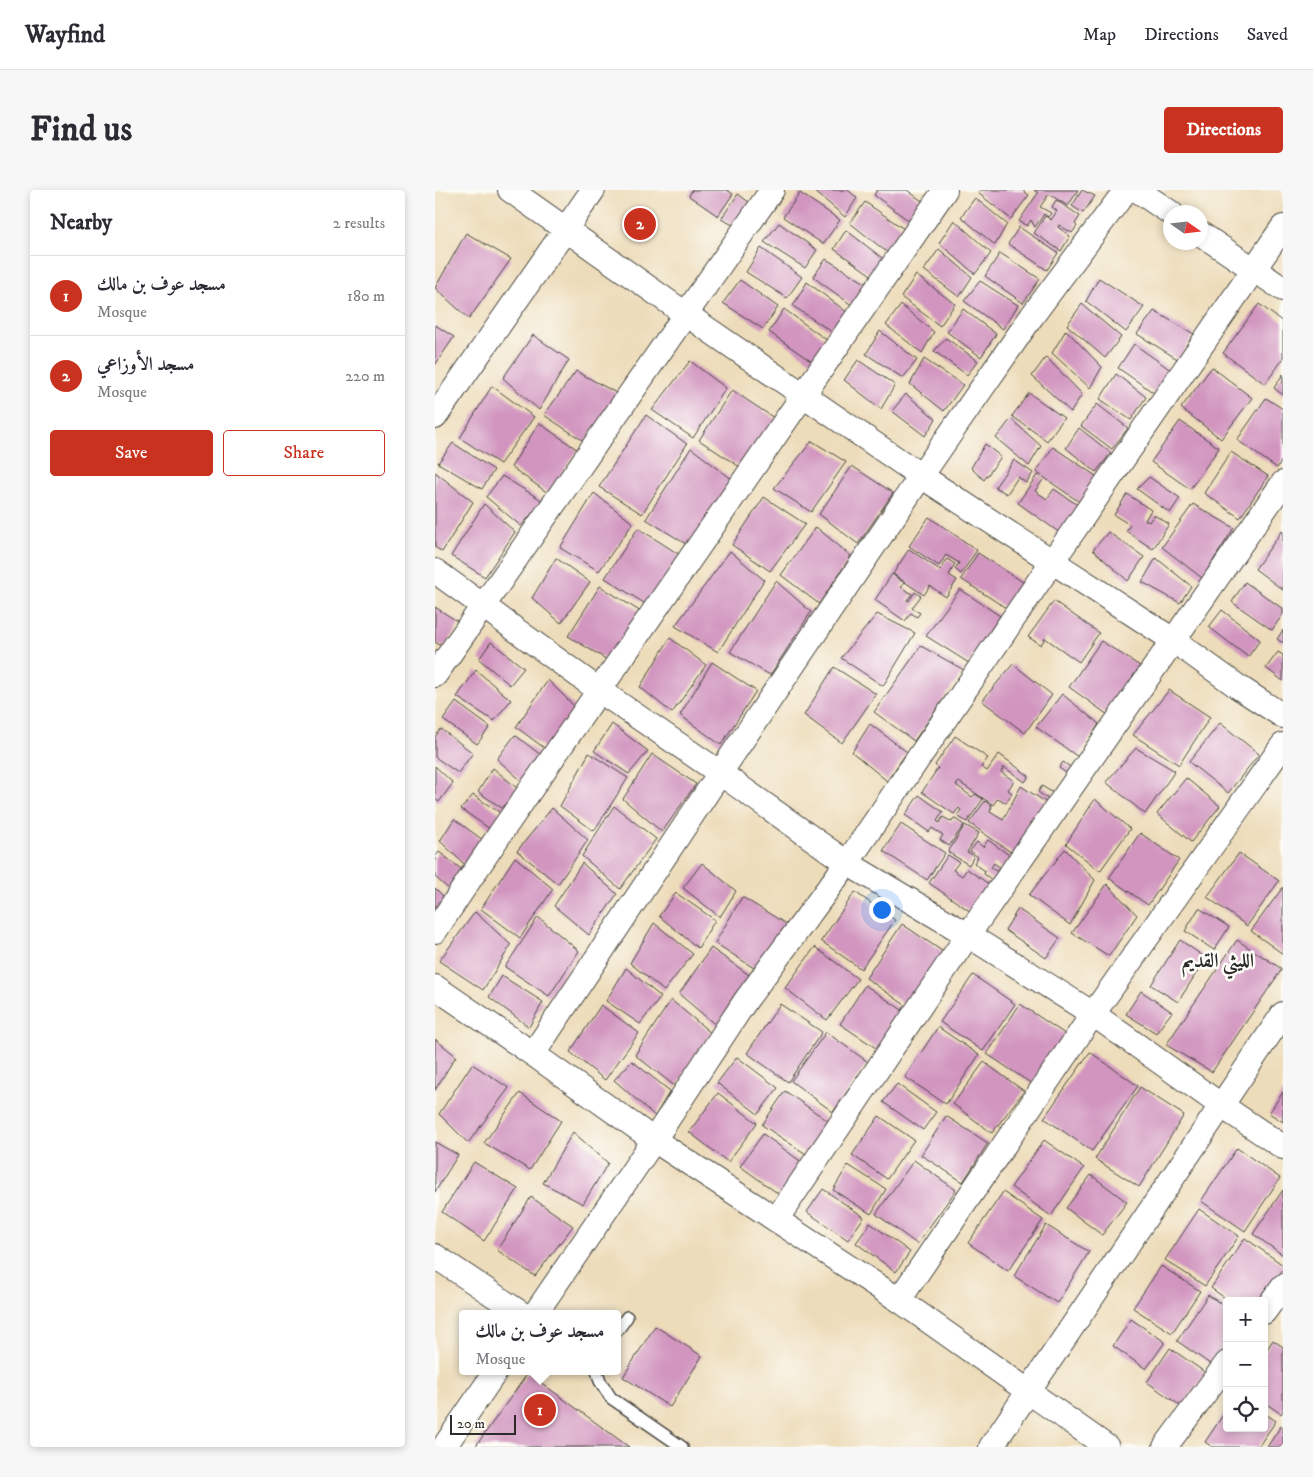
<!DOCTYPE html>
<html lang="en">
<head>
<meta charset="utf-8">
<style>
  body { margin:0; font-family:"IM FELL DW Pica",Amiri,serif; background:#f7f7f7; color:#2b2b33 }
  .controls { position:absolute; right:15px; bottom:15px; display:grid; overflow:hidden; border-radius:5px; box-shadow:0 2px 8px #0003 }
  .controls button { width:45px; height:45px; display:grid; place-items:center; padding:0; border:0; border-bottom:1px solid #e1e1e2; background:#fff; color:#2b2b33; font:25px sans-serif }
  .compass { position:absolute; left:728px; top:15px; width:45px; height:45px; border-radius:50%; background:#fff; box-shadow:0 2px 8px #0003; rotate:104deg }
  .scale { position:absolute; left:15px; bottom:12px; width:66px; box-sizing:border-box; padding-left:5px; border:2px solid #2b2b2b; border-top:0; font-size:14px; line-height:18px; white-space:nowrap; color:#2b2b2b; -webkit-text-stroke:4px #fdfcf7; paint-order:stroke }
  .you { position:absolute; left:446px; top:719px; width:18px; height:18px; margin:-12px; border:4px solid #fff; border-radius:50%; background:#1a73e8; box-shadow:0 0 0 8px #1a73e833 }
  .badge { display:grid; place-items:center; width:32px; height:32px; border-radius:50%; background:#c8321e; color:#fff; font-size:16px; font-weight:700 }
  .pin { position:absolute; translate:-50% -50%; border:2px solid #fff; box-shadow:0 1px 5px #0006 }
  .popup { position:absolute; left:24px; top:1120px; width:162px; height:65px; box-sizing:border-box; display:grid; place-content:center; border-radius:5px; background:#fff; filter:drop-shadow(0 1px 4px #0005); font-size:16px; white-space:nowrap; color:#7c7c81 }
  .popup b { font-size:19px; color:#2b2b33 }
  .popup::after { content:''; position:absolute; left:50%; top:100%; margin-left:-10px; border:10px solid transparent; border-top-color:#fff }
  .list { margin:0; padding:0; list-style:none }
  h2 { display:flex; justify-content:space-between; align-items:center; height:65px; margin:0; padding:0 20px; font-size:21px }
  h2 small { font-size:16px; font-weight:400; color:#7c7c81 }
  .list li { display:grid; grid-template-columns:32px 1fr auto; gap:15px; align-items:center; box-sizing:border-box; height:80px; padding:0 20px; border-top:1px solid #e1e1e2 }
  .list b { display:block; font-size:19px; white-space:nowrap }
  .list p { margin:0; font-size:16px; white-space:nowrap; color:#7c7c81 }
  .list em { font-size:16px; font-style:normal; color:#7c7c81 }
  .actions { display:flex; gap:10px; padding:15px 20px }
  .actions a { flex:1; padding:11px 0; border:1px solid #c8321e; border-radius:5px; text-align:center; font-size:18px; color:#c8321e }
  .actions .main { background:#c8321e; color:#fff }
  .icon { flex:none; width:28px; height:28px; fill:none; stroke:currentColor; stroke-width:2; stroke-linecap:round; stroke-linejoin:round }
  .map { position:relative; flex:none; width:848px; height:1257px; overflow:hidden; border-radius:5px }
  header { display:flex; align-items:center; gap:30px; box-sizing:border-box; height:70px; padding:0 25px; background:#fff; border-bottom:1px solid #e1e1e2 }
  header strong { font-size:24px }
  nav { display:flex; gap:28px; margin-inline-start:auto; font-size:18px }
  .intro { display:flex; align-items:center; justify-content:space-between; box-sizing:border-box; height:120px; padding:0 30px }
  h1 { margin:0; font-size:35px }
  .button { padding:12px 22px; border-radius:5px; background:#c8321e; color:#fff; font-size:18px; font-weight:700 }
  main { display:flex; gap:30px; padding:0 30px }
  aside { flex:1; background:#fff; border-radius:5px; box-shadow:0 2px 8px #0003 }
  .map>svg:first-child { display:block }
  .building { fill:#d195bf }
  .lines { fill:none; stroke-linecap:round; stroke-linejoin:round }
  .lane-casing { stroke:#484640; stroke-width:14 }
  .street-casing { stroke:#484640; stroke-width:26 }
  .lane { stroke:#fff; stroke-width:11 }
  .street { stroke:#fff; stroke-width:24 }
  .labels { text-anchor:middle; stroke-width:5; stroke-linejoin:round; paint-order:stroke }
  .district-label { font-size:20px; font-weight:bold; fill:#2b2b2b; stroke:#fdfcf7 }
</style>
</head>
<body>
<header>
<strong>Wayfind</strong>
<nav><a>Map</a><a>Directions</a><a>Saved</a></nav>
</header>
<div class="intro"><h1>Find us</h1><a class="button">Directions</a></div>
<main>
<aside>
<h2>Nearby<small>2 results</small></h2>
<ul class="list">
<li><span class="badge">1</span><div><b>مسجد عوف بن مالك</b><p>Mosque</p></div><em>180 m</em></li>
<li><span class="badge">2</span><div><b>مسجد الأوزاعي</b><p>Mosque</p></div><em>220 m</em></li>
</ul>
<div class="actions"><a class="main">Save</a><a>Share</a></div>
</aside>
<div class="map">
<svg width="848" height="1257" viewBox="0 0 848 1257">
  <rect width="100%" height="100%" fill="#fdfcf7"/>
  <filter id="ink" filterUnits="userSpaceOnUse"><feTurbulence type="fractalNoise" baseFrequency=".02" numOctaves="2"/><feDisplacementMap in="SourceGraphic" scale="10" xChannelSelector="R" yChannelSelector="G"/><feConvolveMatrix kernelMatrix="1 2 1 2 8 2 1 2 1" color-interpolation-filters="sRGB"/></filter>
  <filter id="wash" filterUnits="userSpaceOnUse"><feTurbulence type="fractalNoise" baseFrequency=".0096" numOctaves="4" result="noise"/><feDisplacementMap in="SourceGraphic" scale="20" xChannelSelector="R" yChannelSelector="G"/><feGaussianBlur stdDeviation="1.12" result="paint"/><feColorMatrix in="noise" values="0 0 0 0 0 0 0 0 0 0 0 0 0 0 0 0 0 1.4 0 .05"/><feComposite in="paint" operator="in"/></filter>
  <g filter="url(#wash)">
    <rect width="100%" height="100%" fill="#eddcb9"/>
    <g id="blocks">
      <path class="building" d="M257,0H292L298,4L283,26L254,6Z
        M378,0H413L422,8L410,27Z
        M442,0H472L491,14L477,33L439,5Z
        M545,0H587L594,5L576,29L543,3Z
        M599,0H643L633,16L614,4L605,17L616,23L613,27L609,24L600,37L596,30L592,36L584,31L603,3Z
        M647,0L660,6L648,23L637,16Z
        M365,3L405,30L388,54L348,27Z
        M303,4L315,13L300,36L286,29Z
        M540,8L572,34L560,55L526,27Z
        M621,10L645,26L640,34L642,36L637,43L624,35L623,37L635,46L626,61L599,43L610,26L616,30L622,21L617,17Z
        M430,12L472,41L453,63L415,33Z
        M519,30L556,63L540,84L504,53Z
        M344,33L382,60L370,78L329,52Z
        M584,37L623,63L612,80L573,54Z
        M411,40L451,71L439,87L399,59Z
        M31,43L76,69L34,129L0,98Z
        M326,58L367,87L352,108L311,82Z
        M504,59L537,87L524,107L489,80Z
        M565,63L605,89L588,113L550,86Z
        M391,69L432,94L418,116L378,87Z
        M481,85L520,114L505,136L466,107Z
        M664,88L709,117L691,142L651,111Z
        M305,90L343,117L328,139L288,113Z
        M545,91L583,115L568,139L529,111Z
        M372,92L413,123L400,144L358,116Z
        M647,114L686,147L670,168L632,135Z
        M824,114L848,132V169L830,194L788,163Z
        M466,115L499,142L487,163L451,135Z
        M349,119L393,151L380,174L334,142Z
        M528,119L561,144L546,167L512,142Z
        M719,121L759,144L744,170L702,144Z
        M0,135L19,147L0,175Z
        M631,140L667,177L655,198L617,163Z
        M445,141L482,170L468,188L431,164Z
        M98,145L134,170L104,220L68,188Z
        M511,148L543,171L532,185L499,161Z
        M699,154L737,181L719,203L683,178Z
        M611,167L647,204L636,222L597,186Z
        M489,169L528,195L509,221L475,194Z
        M423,170L460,195L446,219L409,190Z
        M255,171L291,198L258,248L217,220Z
        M777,177L817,208L786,249L746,218Z
        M141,181L185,205L150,252L109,225Z
        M681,184L711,207L696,230L665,209Z
        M848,184V205L839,198Z
        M57,196L99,227L65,274L25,248Z
        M297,200L342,230L308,279L264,250Z
        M594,203L629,228L612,251L577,226Z
        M471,204L501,229L490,246L457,221Z
        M831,208L848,219V269L842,278L802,250Z
        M662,214L693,238L677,259L646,236Z
        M211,225L252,254L207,324L164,297Z
        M576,229L606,256L594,276L561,248Z
        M745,231L784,258L755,299L716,272Z
        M104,233L143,260L113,303L76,277Z
        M644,238L676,263L661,282L631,258Z
        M377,251L411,272L376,322L339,298Z
        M18,253L59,280L47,299L3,273Z
        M550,254L566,267L549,290L536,278Z
        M618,257L664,288L646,313L601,282Z
        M256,258L298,290L254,356L211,329Z
        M796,262L833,286L805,328L769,303Z
        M579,270L598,283L591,293L583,287L572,304L560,297Z
        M417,276L458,303L423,354L384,324Z
        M0,282L38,312L7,362L0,357Z
        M602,285L608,290L600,301L612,309L619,299L644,316L625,343L583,313Z
        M67,286L108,311L86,336L51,307Z
        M714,287L745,308L735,323L702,299Z
        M159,303L198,333L164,381L125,358Z
        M692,304L716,320L710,330L714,332L719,325L734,334L718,359L691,341L695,335L679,325Z
        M329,307L370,334L335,381L297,355Z
        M49,314L80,342L50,387L16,366Z
        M758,314L799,338L767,388L727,357Z
        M494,327L542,360L526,384L520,379L524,373L511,365L504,376L474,356Z
        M381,337L416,366L384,414L346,385Z
        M203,338L245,365L212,415L170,388Z
        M847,341L848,342V400L820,379Z
        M673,342L709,367L693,391L658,360Z
        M474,359L505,380L512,369L520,374L514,385L522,390L511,407L495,396L489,405L458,384Z
        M295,361L329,390L283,462L240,436Z
        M543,363L591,394L574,420L526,389Z
        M121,368L155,392L126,433L97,408Z
        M721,368L756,396L745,413L707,392Z
        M457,384L469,393L466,397L477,404L472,410L474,411L480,402L486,406L477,418L485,423L482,427L476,423L470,431L440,410Z
        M341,391L376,422L335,485L295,462Z
        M810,392L848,419V424L837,440L797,412Z
        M165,396L206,422L174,471L133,446Z
        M525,399L565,426L534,473L491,446Z
        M619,411L664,443L644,472L610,448L606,455L593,447Z
        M0,417L25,433L9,458L0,452Z
        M787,420L825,450L813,467L774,437Z
        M442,424L480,443L448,496L406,468Z
        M848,440V453L842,449Z
        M235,448L271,475L237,523L205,497Z
        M666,451L705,476L673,525L634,497Z
        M56,452L89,478L75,495L44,469Z
        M486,456L529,480L479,551L439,522Z
        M843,462L848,465V491L831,478Z
        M277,472L321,501L286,555L245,525Z
        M578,474L617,505L590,543L547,511Z
        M399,477L441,504L407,553L369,525Z
        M41,480L76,510L59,531L22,507Z
        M113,490L142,519L112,560L81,537Z
        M734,500L775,527L744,575L698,545Z
        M627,504L664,534L643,567L601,537Z
        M21,512L55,537L42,554L8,530Z
        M785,533L824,564L793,603L754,572Z
        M177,534L213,561L194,584L159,561Z
        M435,534L472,562L452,591L417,562Z
        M6,539L38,563L23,583L0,567V547Z
        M80,545L107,566L90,594L62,569Z
        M520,546L553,568L546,577L552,581L564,564L594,586L590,592L569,577L566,582L579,591L573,600L577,603L571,613L563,608L558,615L524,592L521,595L537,607L540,604L548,609L532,632L522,626L526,620L524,618L519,624L487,602L503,578L500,575Z
        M701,558L740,581L710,624L671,592Z
        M154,563L193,588L159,641L125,616Z
        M217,564L261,594L227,642L188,609Z
        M628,572L640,580L636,586L624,578Z
        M0,576L18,593L4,612L0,609Z
        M58,578L83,599L70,620L43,602Z
        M751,588L785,616L756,652L722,624Z
        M586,596L615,615L580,665L534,633L550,611L557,616L555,622L568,630Z
        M607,596L621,605L616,611L603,602Z
        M38,605L67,624L55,639L26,619Z
        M484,605L508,622L502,631L504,633L508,627L517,632L519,628L529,635L514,656L505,650L508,645L497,638L494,642L470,625Z
        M660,609L695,639L665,681L631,654Z
        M179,616L221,649L185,699L147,666Z
        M117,618L153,650L123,694L82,661Z
        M19,629L48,650L31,676L5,651Z
        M466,634L510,663L492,690L448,661Z
        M530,635L544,643L532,662L539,666L534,675L513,662Z
        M705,643L744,670L713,715L674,688Z
        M553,650L577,667L569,680L559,673L556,678L566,684L560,692L549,684L550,681L539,673L543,667L535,661L542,652L548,657Z
        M630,659L660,690L635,735L594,705Z
        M4,662L29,681L16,701L0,687V667Z
        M804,663L844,691L812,736L772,707Z
        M513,665L524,672L518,680L527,686L532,679L558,697L539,724L494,693Z
        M80,667L118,699L85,748L46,719Z
        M147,673L182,704L154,745L119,716Z
        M267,673L301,701L285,727L248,698Z
        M672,694L702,725L674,766L637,743Z
        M848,697V764L816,741Z
        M0,698L11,709L0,727Z
        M420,702L460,730L426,779L386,751Z
        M241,703L280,730L263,758L224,726Z
        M307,707L353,735L322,780L280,753Z
        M764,718L794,737L779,760L750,741Z
        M583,719L625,748L611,768L570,740Z
        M40,722L76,755L48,800L4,771Z
        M103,727L144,761L114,806L70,777Z
        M219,733L258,764L229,801L195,773Z
        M467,734L510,763L473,817L431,788Z
        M745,750L771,768L743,812L716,795Z
        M802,750L847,779L777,882L731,855Z
        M380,757L423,789L392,830L350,798Z
        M276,758L317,787L283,837L244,804Z
        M191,778L226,807L205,834L171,811Z
        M538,785L580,814L548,861L505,832Z
        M67,786L108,812L94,837L54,807Z
        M430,795L470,822L444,860L405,834Z
        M706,801L737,822L721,843L691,824Z
        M236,810L276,843L241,897L200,865Z
        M345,814L387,842L353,892L312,863Z
        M585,814L630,844L597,894L552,864Z
        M166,815L204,843L170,890L135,862Z
        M503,837L544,865L511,914L470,887Z
        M391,842L433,872L398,922L356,891Z
        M0,849L21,866L0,900Z
        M655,862L703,896L657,961L609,928Z
        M302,867L343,898L323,924L282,893Z
        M197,871L235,901L220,926L179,890Z
        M549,872L589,901L557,943L518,914Z
        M37,874L74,898L33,953L4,924Z
        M462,894L501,922L488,940L448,912Z
        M705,897L749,925L704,997L660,969Z
        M350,901L393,931L371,964L327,935Z
        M848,902V932L834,923Z
        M85,903L126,931L95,980L49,953Z
        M283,903L322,933L293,972L254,942Z
        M444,926L479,950L452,989L417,965Z
        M511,926L553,953L528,992L486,965Z
        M138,942L173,973L148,1014L108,993Z
        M328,944L368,973L345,1005L305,976Z
        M609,950L649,978L616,1026L576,997Z
        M0,952L23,965L0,1002Z
        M802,958L845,988L810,1041L766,1011Z
        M479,970L521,1000L482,1054L441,1024Z
        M39,972L83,999L49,1051L7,1022Z
        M413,975L451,999L436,1024L398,1000Z
        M656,985L692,1012L667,1045L631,1018Z
        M388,999L429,1027L413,1050L372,1022Z
        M848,1000V1065L818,1044Z
        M568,1002L608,1030L573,1081L533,1053Z
        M96,1007L138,1036L100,1086L62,1060Z
        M764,1019L804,1046L770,1096L730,1070Z
        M435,1033L475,1062L461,1082L421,1053Z
        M611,1035L654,1062L622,1113L579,1086Z
        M810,1048L848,1075V1079L826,1111H794L776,1098Z
        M726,1076L765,1101L737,1143L698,1118Z
        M773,1105L792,1118V1157L778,1176L742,1151Z
        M696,1129L730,1152L711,1179L678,1156Z
        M220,1136L267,1166L235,1217L188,1187Z
        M838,1150L848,1157V1221L846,1224L829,1212V1164Z
        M735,1158L771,1183L747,1217L712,1192Z
        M93,1183L194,1257H40Z
        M792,1219V1238H829V1223L841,1231L823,1257H777L770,1252Z
        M846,1236L848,1237V1257H832Z"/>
    </g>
  </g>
  <g filter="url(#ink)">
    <use href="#blocks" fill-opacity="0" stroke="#484640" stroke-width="1"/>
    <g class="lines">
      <defs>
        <path id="lane" d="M182,1141L192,1127
          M162,1181L165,1191L176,1208L247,1257"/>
        <path id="street" d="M75,0L252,125L486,286L738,450L802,496L848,526
          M702,0L736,23
          M766,44L848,99
          M0,227L158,0
          M0,381L165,501L285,583L412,673L533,745L658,824L787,916L848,957
          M0,485L337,0
          M0,741L67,641L510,0
          M0,797L98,864L285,583L486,286L597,126L691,0
          M98,864L219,950L464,1110L672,1257
          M341,1030L533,745L848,293
          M0,1066L87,1124
          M464,1110L658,824L848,555
          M829,1122L848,1096
          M100,1124L219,950L311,810L412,673L617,372L848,37
          M9,1257L61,1181
          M556,1257L848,824
          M730,1257L792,1173"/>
      </defs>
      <use href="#lane" class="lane-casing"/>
      <use href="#street" class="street-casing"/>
      <use href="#lane" class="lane"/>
      <use href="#street" class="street"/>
    </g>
  </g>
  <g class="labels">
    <g class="district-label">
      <text x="783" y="777">الليثي القديم</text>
    </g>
  </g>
</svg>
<div class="controls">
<button>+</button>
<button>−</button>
<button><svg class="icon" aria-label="locate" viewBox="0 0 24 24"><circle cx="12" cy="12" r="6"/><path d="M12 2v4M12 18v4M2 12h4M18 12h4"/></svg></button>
</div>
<svg class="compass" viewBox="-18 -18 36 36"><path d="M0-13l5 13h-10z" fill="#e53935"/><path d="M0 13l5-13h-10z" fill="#7c7c81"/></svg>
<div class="scale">20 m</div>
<div class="you"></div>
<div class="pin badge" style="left:105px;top:1220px">1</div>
<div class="popup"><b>مسجد عوف بن مالك</b>Mosque</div>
<div class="pin badge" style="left:205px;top:34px">2</div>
</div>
</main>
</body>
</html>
